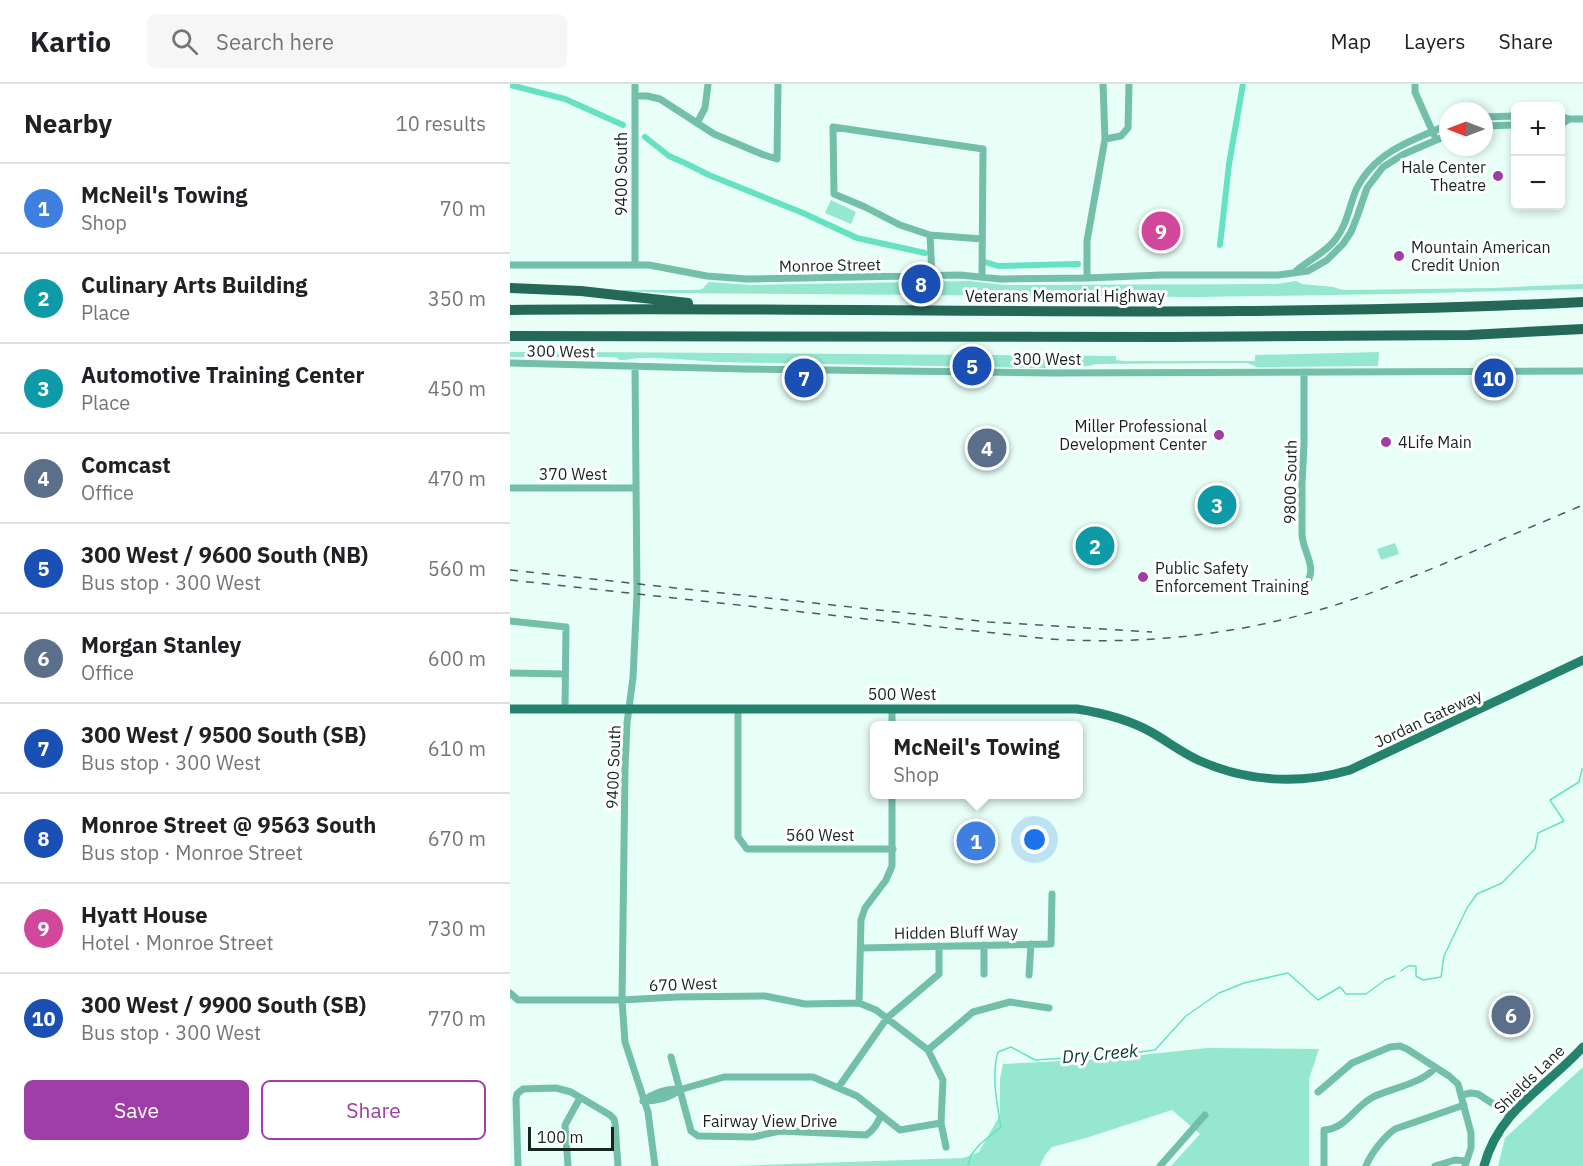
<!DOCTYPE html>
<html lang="en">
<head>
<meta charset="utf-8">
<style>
  body { margin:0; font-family:"IBM Plex Sans",sans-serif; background:#f6f6f6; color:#202124 }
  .controls { position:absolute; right:18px; top:18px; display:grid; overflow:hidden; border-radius:9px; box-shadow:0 3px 9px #0003 }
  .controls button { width:54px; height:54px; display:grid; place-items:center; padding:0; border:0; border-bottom:2px solid #e0e0e0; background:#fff; color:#202124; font:30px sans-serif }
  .compass { position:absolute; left:929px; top:18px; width:54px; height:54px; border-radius:50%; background:#fff; box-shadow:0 3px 9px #0003; rotate:270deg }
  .scale { position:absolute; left:18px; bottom:15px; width:86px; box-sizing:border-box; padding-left:6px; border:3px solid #162520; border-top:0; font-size:16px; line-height:21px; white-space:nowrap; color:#162520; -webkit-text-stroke:4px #fff; paint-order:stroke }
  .you { position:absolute; left:525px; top:756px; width:21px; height:21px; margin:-15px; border:4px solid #fff; border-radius:50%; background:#1a73e8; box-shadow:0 0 0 9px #1a73e833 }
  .badge { display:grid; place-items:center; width:39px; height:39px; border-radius:50%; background:#9e3ea6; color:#fff; font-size:20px; font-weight:700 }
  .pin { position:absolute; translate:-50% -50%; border:3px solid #fff; box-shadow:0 2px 6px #0006 }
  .popup { position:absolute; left:360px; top:637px; width:213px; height:78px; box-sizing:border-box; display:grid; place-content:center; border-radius:9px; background:#fff; filter:drop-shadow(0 2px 4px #0005); font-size:20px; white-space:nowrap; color:#757577 }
  .popup b { font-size:22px; color:#202124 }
  .popup::after { content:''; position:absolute; left:50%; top:100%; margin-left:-12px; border:12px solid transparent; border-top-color:#fff }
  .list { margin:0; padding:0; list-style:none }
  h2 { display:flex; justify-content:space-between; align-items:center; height:78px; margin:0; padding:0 24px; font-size:26px }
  h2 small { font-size:20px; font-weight:400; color:#757577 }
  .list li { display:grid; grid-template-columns:39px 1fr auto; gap:18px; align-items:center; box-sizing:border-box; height:90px; padding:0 24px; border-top:2px solid #e0e0e0 }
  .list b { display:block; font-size:22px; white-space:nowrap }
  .list p { margin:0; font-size:20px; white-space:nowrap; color:#757577 }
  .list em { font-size:20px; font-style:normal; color:#757577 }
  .actions { display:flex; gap:12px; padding:18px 24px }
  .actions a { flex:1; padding:14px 0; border:2px solid #9e3ea6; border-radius:9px; text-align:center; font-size:21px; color:#9e3ea6 }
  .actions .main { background:#9e3ea6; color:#fff }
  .icon { flex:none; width:33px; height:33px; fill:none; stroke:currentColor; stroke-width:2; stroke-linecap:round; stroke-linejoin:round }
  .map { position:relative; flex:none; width:1073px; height:1082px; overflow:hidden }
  header { display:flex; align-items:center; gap:36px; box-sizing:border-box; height:84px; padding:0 30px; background:#fff; border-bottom:2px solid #e0e0e0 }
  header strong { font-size:28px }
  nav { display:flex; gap:33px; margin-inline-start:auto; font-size:21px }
  .search { width:420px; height:54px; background:#f6f6f6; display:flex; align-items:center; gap:15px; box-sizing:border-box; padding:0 21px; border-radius:9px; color:#757577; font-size:22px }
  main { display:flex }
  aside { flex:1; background:#fff }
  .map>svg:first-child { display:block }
  .green { fill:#95e7d0 }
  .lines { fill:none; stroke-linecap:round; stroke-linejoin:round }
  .stream { stroke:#66e2c3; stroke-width:1.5 }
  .canal { stroke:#66e2c3; stroke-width:6 }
  .minor { stroke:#74bfaa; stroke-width:7 }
  .major { stroke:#24826d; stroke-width:9 }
  .highway { stroke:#256858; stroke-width:10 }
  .rail { stroke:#4b5c56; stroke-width:1.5; stroke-dasharray:8 8; stroke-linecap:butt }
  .poi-dot { fill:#9e3ea6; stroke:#fff; stroke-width:2 }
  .labels { text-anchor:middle; stroke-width:6; stroke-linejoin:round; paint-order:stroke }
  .poi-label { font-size:16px; fill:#162520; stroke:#fff; text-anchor:start }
  .street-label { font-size:16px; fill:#162520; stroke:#fff }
  .water-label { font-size:18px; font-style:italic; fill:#023d31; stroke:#fff }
</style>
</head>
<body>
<header>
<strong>Kartio</strong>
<div class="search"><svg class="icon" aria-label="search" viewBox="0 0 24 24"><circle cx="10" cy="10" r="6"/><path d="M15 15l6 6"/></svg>Search here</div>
<nav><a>Map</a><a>Layers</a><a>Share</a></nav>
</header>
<main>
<aside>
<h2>Nearby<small>10 results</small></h2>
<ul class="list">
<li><span class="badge" style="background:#3f7fe0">1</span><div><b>McNeil's Towing</b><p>Shop</p></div><em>70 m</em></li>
<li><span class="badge" style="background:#0f9aa8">2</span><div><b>Culinary Arts Building</b><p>Place</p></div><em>350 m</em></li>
<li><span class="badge" style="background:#0f9aa8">3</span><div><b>Automotive Training Center</b><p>Place</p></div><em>450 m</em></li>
<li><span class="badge" style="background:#5c6f8a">4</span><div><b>Comcast</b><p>Office</p></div><em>470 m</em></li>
<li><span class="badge" style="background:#1a4fb4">5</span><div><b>300 West / 9600 South (NB)</b><p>Bus stop · 300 West</p></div><em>560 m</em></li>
<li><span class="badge" style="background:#5c6f8a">6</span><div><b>Morgan Stanley</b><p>Office</p></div><em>600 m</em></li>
<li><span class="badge" style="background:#1a4fb4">7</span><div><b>300 West / 9500 South (SB)</b><p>Bus stop · 300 West</p></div><em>610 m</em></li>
<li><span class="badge" style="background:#1a4fb4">8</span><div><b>Monroe Street @ 9563 South</b><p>Bus stop · Monroe Street</p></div><em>670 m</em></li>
<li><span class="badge" style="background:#d1479c">9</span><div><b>Hyatt House</b><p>Hotel · Monroe Street</p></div><em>730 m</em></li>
<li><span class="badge" style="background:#1a4fb4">10</span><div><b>300 West / 9900 South (SB)</b><p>Bus stop · 300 West</p></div><em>770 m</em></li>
</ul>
<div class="actions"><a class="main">Save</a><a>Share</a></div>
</aside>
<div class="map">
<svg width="1073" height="1082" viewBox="0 0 1073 1082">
  <rect width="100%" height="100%" fill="#e7fff7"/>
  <path class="green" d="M321,116L346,128L341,140L315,129Z
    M459,197L495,201L766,200L786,197L792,200L823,203L833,206L981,204L1073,200V205L883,210L687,213L160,209L113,207V206H189L192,205L199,198L240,201Z
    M72,268L606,272V276L614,277H745V271L869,268L868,282L747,283L737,279L586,280L579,282L532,284L205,278C182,276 157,274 133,274C125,274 118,276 110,276L106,273H0V268Z
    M885,459L889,470L871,476L867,465Z
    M697,964L809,965L799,995V1082H661L690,1050L662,1026L576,1054L542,1063L535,1071L530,1082H224L453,1074L469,1068L490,1031V995L493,980L593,975Z
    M1073,983V1082H988L995,1054Z"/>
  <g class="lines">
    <path class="stream" d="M891,887L898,882H906V892L913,896L931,893L934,872L957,824L967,810L992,799L1025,765L1028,749L1054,737L1040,716L1069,698L1072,685H1073
      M458,1082L461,1071L470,1060L491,1043C487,1019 481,992 488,968L501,963L525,976L606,971L645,966L676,932L709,909L734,899L778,889L808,916L830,903L836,910H856L875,896L885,892"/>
    <path class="canal" d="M0,1L55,15L113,41
      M135,53L159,72L177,80L199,91L293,129L347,154L415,169
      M710,161L719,80L733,0
      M475,178L488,182L568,180"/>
    <path class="minor" d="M905,0V8L924,51
      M125,12H137L150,15L204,50L254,71L267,75L268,0
      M1050,32L1059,35H1073
      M974,33L1005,32
      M187,39L195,24L198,0
      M1050,41L1059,35
      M974,42L1005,41
      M595,55L611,52L618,44L619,0
      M420,151L422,192
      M472,155L420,151L390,141L355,123L324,110L323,43L473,65L472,193
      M0,181H139L197,192L237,195L450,191L490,195L577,194L651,191H768L798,187L817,176L833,160L841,148L847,133L857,104L873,83L894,70L938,51
      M125,181V0
      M785,188C798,176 814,170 825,156C837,141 839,123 846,106C864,68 902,56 938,41
      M577,194V157L595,55L593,0
      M0,279L232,285L541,289L1073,287
      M125,282L127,510L123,594L117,639L115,685L112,916L115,958L138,1028L145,1082
      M0,404H126
      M793,505C810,484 794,472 792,451V400L794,360V288
      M0,537L56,543L55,625
      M0,589L55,590
      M382,625V642
      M228,626V753L237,765H383
      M474,861V890
      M351,864L541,860L542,810
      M519,891L521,860
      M0,909L8,916H112L166,913L255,912L295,920L349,919L366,926L418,966L433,996L431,1039L436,1063
      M349,919L351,836L355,824L376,796L382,782V710
      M418,966L463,928L500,918L539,924
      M161,973L181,1047L188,1052L243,1053L270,1047L356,1051C364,1046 367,1040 371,1031
      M328,1004L377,934L429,890V862
      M808,1008L842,979L880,963L890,962L897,965L939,992L948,1000L961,1049V1064L955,1082
      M952,1011L961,1009L968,1010L1000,1031
      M133,1017C145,1017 161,1014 169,1006L214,993H303L347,1012L390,1046L431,1039
      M133,1017C142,1010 158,1003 169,1006
      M8,1082L6,1015L7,1010L13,1005L46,1004L61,1008L100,1031L104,1035L105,1039L108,1082
      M58,1082L55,1041L70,1014
      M650,1082L695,1031
      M814,1082V1046C836,1045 844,1023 863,1013C882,1004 911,1000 925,984
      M856,1082C861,1069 874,1053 885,1045L954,1021
      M925,1082L945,1076L956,1077"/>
    <path class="major" d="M0,625H567C593,629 618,635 641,648C657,657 671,668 688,676C736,698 789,701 840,686L1073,576
      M974,1082C989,1025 1036,1004 1073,963"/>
    <path class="highway" d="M0,204L71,207L178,219
      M0,226C358,222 716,236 1073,218
      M0,252L659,253L959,251L1073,245"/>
    <path class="rail" d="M0,486L479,538L642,548
      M0,496L539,555C633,561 728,551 819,523C859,511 899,494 938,478C983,459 1028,440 1073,421"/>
  </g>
  <g class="poi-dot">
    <circle cx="988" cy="92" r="6"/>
    <circle cx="889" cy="172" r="6"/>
    <circle cx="709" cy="351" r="6"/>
    <circle cx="876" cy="358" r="6"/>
    <circle cx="633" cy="493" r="6"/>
  </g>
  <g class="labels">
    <g class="poi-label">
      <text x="976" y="89" text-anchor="end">Hale Center<tspan x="976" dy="18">Theatre</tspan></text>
      <text x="901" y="169">Mountain American<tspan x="901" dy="18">Credit Union</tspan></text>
      <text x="697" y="348" text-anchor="end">Miller Professional<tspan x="697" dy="18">Development Center</tspan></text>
      <text x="888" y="364">4Life Main</text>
      <text x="645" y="490">Public Safety<tspan x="645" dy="18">Enforcement Training</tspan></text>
    </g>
    <g class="street-label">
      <text transform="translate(111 90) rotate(-90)" y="6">9400 South</text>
      <text transform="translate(320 181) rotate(-1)" y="6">Monroe Street</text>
      <text x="555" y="218">Veterans Memorial Highway</text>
      <text transform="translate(51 267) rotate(1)" y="6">300 West</text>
      <text x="537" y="281">300 West</text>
      <text x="63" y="396">370 West</text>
      <text transform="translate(780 398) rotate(-89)" y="6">9800 South</text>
      <text x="392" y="616">500 West</text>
      <text transform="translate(918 634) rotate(-25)" y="6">Jordan Gateway</text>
      <text transform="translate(103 683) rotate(-88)" y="6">9400 South</text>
      <text x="310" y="757">560 West</text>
      <text transform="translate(446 848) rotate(-1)" y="6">Hidden Bluff Way</text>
      <text transform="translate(173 900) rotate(-2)" y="6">670 West</text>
      <text transform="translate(1019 995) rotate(-44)" y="6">Shields Lane</text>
      <text x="260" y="1043">Fairway View Drive</text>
    </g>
    <g class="water-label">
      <text transform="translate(590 970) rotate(-5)" y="6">Dry Creek</text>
    </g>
  </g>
</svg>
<div class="controls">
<button>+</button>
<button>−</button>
</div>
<svg class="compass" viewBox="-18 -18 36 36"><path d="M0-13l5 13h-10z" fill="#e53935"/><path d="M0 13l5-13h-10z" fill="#757577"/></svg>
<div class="scale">100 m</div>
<div class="you"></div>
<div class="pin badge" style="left:466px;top:757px;background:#3f7fe0">1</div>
<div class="popup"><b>McNeil's Towing</b>Shop</div>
<div class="pin badge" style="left:585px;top:462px;background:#0f9aa8">2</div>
<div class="pin badge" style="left:707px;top:421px;background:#0f9aa8">3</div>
<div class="pin badge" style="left:477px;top:364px;background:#5c6f8a">4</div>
<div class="pin badge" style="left:462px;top:282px;background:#1a4fb4">5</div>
<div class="pin badge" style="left:1001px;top:931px;background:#5c6f8a">6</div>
<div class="pin badge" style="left:294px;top:294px;background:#1a4fb4">7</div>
<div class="pin badge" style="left:411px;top:200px;background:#1a4fb4">8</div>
<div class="pin badge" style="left:651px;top:147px;background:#d1479c">9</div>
<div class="pin badge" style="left:984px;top:294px;background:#1a4fb4">10</div>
</div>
</main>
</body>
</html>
